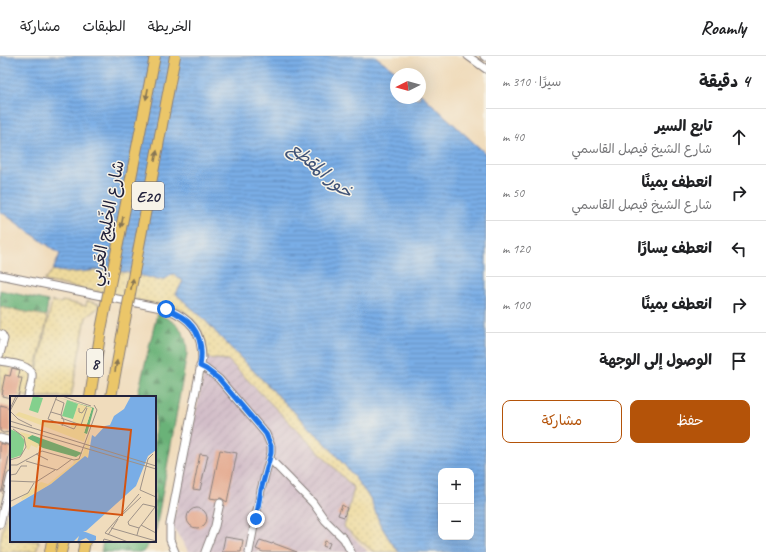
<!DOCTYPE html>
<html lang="ar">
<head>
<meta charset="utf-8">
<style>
  body { margin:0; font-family:Caveat,"Playpen Sans Arabic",sans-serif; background:#f6f6f6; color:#202124; direction:rtl }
  .controls { position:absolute; right:12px; bottom:12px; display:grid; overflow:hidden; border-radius:8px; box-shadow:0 4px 16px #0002 }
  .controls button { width:36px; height:36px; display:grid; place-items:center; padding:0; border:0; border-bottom:1px solid #e0e0e0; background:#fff; color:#202124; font:20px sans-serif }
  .compass { position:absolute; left:390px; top:12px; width:36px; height:36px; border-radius:50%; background:#fff; box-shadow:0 4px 16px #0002; rotate:264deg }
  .stop { position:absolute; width:12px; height:12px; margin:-9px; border:3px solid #1a73e8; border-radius:50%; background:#fff }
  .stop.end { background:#1a73e8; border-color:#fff; box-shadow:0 1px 4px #0008 }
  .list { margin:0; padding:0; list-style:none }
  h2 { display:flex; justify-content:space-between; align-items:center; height:52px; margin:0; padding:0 16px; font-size:17px }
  h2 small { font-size:13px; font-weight:400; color:#757577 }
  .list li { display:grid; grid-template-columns:26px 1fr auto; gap:12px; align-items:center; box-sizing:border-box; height:56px; padding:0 16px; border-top:1px solid #e0e0e0 }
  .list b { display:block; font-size:15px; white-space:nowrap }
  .list p { margin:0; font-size:13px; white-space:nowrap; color:#757577 }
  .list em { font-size:13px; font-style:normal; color:#757577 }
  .actions { display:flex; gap:8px; padding:12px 16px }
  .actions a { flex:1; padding:9px 0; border:1px solid #b45309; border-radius:8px; text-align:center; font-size:14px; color:#b45309 }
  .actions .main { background:#b45309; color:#fff }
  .icon { flex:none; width:22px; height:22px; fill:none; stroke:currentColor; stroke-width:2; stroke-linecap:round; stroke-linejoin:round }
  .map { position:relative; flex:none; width:486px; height:496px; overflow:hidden; direction:ltr }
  header { display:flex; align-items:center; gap:24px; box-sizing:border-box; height:56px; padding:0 20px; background:#fff; border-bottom:1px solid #e0e0e0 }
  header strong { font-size:19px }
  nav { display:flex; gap:22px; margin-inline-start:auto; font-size:14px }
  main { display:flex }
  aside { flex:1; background:#fff }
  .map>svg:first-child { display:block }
  .industrial { fill:url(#industrial-furrows) }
  .forest { fill:url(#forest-firs); stroke:#466a5a }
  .sand { fill:url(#sand-dots); stroke:#887e6c }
  .water { fill:url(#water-rules); stroke:#4e6890; fill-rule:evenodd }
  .building { fill:#e4aa90 }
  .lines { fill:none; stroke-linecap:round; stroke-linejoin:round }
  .minor-casing { stroke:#897f7c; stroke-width:9 }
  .highway-casing { stroke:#897f7c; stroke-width:12 }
  .minor { stroke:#fff; stroke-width:7 }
  .highway { stroke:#ebc669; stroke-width:10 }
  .highway-bridge-casing { stroke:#897f7c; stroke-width:12; stroke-linecap:butt }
  .highway-bridge { stroke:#ebc669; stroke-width:10 }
  .oneway { fill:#867452 }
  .route { stroke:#1a73e8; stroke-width:5 }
  .labels { text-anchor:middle; stroke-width:3; stroke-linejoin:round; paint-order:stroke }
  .shield { fill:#f7f3e8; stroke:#62616f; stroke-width:1 }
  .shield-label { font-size:16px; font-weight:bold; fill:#22223b }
  .street-label { font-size:17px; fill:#22223b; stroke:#f7f3e8 }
  .water-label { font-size:18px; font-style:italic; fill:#405377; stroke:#f7f3e8 }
  .inset-road { fill:none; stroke:#9e9288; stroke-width:1 }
  .view { fill:#d45411; fill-opacity:0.15; stroke:#d45411; stroke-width:2 }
  .inset-edge { fill:none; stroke:#22223b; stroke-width:2 }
</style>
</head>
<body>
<header>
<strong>Roamly</strong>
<nav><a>الخريطة</a><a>الطبقات</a><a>مشاركة</a></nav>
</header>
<main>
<aside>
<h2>4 دقيقة<small>سيرًا · 310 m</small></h2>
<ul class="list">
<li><svg class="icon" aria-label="ahead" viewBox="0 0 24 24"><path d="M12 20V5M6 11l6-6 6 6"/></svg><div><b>تابع السير</b><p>شارع الشيخ فيصل القاسمي</p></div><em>40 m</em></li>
<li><svg class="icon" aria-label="right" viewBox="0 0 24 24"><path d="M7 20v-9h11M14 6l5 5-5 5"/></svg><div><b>انعطف يمينًا</b><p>شارع الشيخ فيصل القاسمي</p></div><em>50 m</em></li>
<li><svg class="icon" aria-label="left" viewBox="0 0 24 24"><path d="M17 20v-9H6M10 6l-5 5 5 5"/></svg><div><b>انعطف يسارًا</b></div><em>120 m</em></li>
<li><svg class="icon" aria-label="right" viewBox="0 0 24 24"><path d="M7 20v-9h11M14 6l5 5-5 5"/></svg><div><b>انعطف يمينًا</b></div><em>100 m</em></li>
<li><svg class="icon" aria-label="arrive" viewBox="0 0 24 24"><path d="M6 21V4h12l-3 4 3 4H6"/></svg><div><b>الوصول إلى الوجهة</b></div></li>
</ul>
<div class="actions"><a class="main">حفظ</a><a>مشاركة</a></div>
</aside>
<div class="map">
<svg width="486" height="496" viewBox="0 0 486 496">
  <defs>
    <pattern id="industrial-furrows" width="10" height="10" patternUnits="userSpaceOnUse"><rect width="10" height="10" fill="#d2bdc8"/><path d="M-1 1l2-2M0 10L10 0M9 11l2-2" fill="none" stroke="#b4a2ad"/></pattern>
    <pattern id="forest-firs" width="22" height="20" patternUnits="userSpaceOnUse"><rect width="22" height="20" fill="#6bb278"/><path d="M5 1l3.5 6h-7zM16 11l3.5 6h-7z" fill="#589064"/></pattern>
    <pattern id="sand-dots" width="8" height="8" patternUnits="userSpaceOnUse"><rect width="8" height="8" fill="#eeda9e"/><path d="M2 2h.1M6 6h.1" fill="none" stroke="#ccbb89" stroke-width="1.8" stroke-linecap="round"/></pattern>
    <pattern id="water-rules" width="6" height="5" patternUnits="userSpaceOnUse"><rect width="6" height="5" fill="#79ade6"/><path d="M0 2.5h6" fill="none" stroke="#638cbc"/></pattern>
  </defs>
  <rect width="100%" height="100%" fill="#f7f3e8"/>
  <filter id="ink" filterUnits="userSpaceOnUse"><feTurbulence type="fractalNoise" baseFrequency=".025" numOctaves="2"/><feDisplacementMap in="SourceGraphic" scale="8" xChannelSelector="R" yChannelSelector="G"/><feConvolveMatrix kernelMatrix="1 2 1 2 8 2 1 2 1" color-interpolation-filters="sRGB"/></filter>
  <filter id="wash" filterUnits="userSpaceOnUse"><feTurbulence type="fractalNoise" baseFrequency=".012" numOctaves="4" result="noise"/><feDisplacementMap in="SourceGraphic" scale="16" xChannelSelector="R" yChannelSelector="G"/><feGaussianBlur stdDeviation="0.9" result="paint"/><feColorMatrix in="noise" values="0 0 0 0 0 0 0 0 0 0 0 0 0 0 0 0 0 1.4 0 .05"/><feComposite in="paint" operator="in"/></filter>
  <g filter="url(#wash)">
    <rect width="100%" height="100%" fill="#f0dcbc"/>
    <path class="industrial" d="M207,302L228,304L354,432L344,471L368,496H189L172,470Z"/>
    <path class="forest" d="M0,234L48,245L46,260L0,251Z
      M157,258C178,266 187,275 187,298L155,479V341H137Z
      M103,485H151L143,496H101Z"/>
    <path class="sand" d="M53,214C73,219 90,213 109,214C124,215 144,220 158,224L165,223L172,217L183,225L176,238L204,263L223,284L329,391L351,417L370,442L380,468L391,486L399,496H374L344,471L354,432L228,304L207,302C205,280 200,266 181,253L44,225Z
      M52,245L61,247L62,245L86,250L87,245L100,248L98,252L86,261L71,341H31Z
      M0,251L46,260L47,264L30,341L0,336Z
      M11,435V485H39L36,496H0V486Z"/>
    <path class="water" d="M0,0H375L400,18H396V42H420V37L486,98V496H399L391,486L380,468L370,442L351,417L329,391L223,284L204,263L176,238L183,225L173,218L165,223L158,224C144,220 124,215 109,214C90,213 73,219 53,214L60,198L0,155ZM441,415H471V481H441Z"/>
    <g id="blocks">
      <path class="building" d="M12,312L20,314L18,322H22L18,341H11V342L2,340L3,334H2L5,319L10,320Z
        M0,349L11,352V376L3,377L0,375Z
        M0,387L11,390L2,435H0Z
        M220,394L237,397L227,446L221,442L216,443L210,442Z
        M200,398L208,399L200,434L193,433Z
        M342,449L347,452L344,461L338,459Z
        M187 462a10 10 0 1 1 20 0a10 10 0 1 1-20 0Z
        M225,481L243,484L241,496H222Z
        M260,484L272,488L273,487L297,496H263L256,493Z
        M325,485L330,487L328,492L323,490Z"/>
    </g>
  </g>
  <g filter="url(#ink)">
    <use href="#blocks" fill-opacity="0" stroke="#897f7c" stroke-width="1"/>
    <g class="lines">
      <defs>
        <path id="minor" d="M468,0L486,13
          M484,0L486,1
          M0,219L166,253C191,262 202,276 202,303L170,468V484L175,496
          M0,278L2,279L4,283L0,298
          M0,305C9,307 29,308 32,318C33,325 29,334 28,341
          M200,310L206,313L219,323L266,378L271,390V397L261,434L249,496
          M0,382L11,385
          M270,403L313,447L325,464L344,483L351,496
          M0,468L11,420
          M205,496L215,470L220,447"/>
        <path id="highway" d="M90,341L101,274
          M111,341L122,280
          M50,496L52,485
          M61,496L64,485
          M83,496L85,485"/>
      </defs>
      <use href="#minor" class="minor-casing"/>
      <use href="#highway" class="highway-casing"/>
      <use href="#minor" class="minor"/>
      <use href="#highway" class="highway"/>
      <defs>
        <path id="highway-bridge" d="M101,274L155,0
          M122,280L175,0"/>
      </defs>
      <use href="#highway-bridge" class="highway-bridge-casing"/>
      <use href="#highway-bridge" class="highway-bridge"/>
    </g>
    <defs><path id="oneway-solid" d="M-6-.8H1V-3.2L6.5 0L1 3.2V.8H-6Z"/></defs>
    <g class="oneway">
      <use href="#oneway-solid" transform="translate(147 38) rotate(101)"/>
      <use href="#oneway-solid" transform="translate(156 100) rotate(-79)"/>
      <use href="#oneway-solid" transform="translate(122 166) rotate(101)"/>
      <use href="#oneway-solid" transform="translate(132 228) rotate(-79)"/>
      <use href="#oneway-solid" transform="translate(116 310) rotate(-80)"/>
    </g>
  </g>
  <g class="lines" filter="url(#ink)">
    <path class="route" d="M166,253C194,263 205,282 200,310L206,313L219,323L266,378L271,390V397L261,434L256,463"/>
  </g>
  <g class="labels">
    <g class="shield">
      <rect x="132" y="126" width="32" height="28" rx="3"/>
      <rect x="87" y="293" width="16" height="28" rx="3"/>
    </g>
    <g class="shield-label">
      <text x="148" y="146">E20</text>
      <text x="95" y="313">8</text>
    </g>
    <g class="street-label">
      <text transform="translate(106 167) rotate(-79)" y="6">شارع الخَلِيج العَربِي</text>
    </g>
    <g class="water-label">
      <text transform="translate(321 114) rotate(40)" y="6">خور المقطع</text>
    </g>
  </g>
  <g transform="translate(10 340)">
    <rect width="146" height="146" fill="#f0dcbc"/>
    <path d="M47,1L84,12L77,38L74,37L82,12ZM22,39L72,57L66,61L33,52L17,42Z" fill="#6bb278"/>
    <path d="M68,8L82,12L74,37L76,38L74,46L5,19L9,16L60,33ZM10,36L22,39L17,42L29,48L27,52L21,49L19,54L17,53ZM80,37L78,62L75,60L41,88L12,104L11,102L31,86L38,88L63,68L64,65L71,62Z" fill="#eeda9e"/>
    <path d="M23,0L33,2L28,17L19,14ZM57,4L68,8L63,23L52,20ZM0,33L9,37L15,45L12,59L0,63Z" fill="#84d08d"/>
    <path d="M121,0H146V54L138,60L126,90L76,135H73L86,140V144L81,146L76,142L67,146L69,140L63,146H0V112L41,88L75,60L78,62L82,39L85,41L95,30L100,29L104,20L114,13Z" fill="#79ade6"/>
    <path class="inset-road" d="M52,0L81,10M45,3L54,7L51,19M69,12V16L72,17L77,10M0,13L6,0M0,15L8,0M0,15L8,23L22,30M41,16L51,19L54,25L52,30M51,22L71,29L77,12M38,23L64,33L67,28M38,23L47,0M0,25L146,70M0,30L146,73M26,58L38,64M0,64L10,61L16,51L14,41L3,33M16,65L47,74L62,63M0,69H7L32,55L64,64L69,63L87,14L84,9M0,79L6,78L11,70H17M0,85L26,86L45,74M130,94L138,63L143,58M130,94L146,101M1,105L18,97L24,87M111,120L131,101M131,129L146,137M101,132L146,145M129,132L119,129L118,126L133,108L146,111M98,139L108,123M127,139L129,132L145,111M93,146L94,143L105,146M118,146L95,137L129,98"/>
    <path class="view" d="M33,25L121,34L112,119L24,110Z"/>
    <rect width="146" height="146" class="inset-edge"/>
  </g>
</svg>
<div class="controls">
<button>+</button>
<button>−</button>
</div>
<svg class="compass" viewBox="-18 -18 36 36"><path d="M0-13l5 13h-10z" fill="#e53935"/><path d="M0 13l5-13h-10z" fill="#757577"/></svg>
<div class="stop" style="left:166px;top:253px"></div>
<div class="stop end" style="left:256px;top:463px"></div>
</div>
</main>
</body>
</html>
